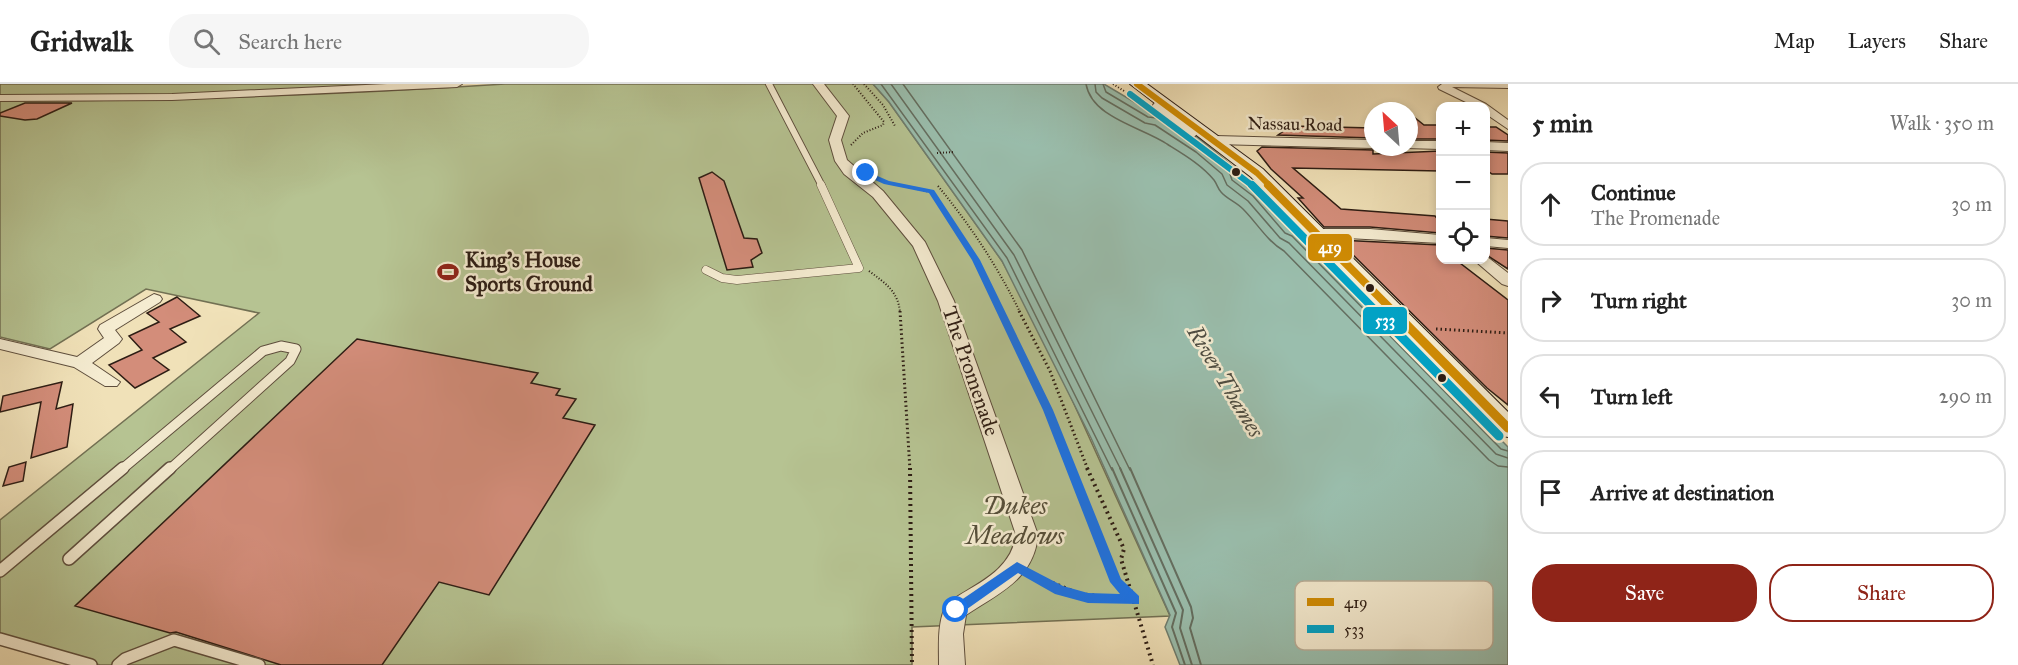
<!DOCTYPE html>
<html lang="en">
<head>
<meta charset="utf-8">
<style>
  body { margin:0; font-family:"IM FELL Great Primer",serif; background:#f6f6f6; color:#222 }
  .controls { position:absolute; right:18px; top:18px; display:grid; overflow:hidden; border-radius:12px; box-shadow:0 3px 9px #0003 }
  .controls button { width:54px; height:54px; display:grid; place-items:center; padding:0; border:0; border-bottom:2px solid #e0e0e0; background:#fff; color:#222; font:30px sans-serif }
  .compass { position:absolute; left:1364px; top:18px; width:54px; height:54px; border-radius:50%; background:#fff; box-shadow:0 3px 9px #0003; rotate:334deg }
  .stop { position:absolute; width:18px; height:18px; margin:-14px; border:4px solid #1a73e8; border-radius:50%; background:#fff }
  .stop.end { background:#1a73e8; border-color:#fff; box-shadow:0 2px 6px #0008 }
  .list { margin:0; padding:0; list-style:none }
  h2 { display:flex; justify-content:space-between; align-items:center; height:78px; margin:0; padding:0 24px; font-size:26px }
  h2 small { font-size:20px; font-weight:400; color:#767676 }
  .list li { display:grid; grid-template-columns:39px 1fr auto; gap:18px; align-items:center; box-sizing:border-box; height:84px; margin:0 12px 12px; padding:0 12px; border:2px solid #e0e0e0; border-radius:24px }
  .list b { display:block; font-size:22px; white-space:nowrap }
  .list p { margin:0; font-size:20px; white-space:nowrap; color:#767676 }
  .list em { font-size:20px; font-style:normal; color:#767676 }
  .actions { display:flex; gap:12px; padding:18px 24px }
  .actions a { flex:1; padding:14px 0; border:2px solid #8f2418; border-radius:24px; text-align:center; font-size:21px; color:#8f2418 }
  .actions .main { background:#8f2418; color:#fff }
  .icon { flex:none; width:33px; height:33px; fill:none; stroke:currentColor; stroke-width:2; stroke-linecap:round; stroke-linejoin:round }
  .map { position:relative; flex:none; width:1508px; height:581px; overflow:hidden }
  header { display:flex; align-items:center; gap:36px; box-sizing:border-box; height:84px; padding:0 30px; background:#fff; border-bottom:2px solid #e0e0e0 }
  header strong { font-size:28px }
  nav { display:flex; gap:33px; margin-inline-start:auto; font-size:21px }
  .search { width:420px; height:54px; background:#f6f6f6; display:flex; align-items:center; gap:15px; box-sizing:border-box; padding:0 21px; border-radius:24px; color:#767676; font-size:22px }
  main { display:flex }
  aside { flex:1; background:#fff }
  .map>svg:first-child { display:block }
  .green { fill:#b6c392; stroke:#727053; stroke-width:1.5 }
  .water { fill:#9abead; stroke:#6e7e70; stroke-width:1.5 }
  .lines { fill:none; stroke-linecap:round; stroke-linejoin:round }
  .shore-far1 { stroke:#646e60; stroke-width:1.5 }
  .shore { stroke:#646e60; stroke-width:2 }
  .building { fill:#d38d7a; stroke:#2d1d14; stroke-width:1.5 }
  .lane-far3-casing { stroke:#5e4e3d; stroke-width:8 }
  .lane-far2-casing { stroke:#5e4e3d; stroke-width:9 }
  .lane-far1-casing { stroke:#5e4e3d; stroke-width:11 }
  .lane-casing { stroke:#5e4e3d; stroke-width:14 }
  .street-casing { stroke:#5e4e3d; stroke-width:2 }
  .secondary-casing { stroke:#2d1d14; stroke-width:2 }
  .path-far2 { stroke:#2d1d14; stroke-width:2; stroke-dasharray:1 2; stroke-linecap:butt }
  .path-far1 { stroke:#2d1d14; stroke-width:3; stroke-dasharray:1.5 3; stroke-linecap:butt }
  .path { stroke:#2d1d14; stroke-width:4; stroke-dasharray:2 4; stroke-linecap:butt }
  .lane-far3 { stroke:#f5ecd1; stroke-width:6 }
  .lane-far2 { stroke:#f5ecd1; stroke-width:8 }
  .lane-far1 { stroke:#f5ecd1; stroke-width:9 }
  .lane { stroke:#f5ecd1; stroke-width:11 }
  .street { fill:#f5ecd1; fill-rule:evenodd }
  .secondary { fill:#f5ecd1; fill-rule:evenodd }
  .bus-1-far2-casing { stroke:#f5ecd1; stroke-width:9 }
  .bus-1-far1-casing { stroke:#f5ecd1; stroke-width:11 }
  .bus-1-casing { stroke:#f5ecd1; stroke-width:14 }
  .bus-2-far2-casing { stroke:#f5ecd1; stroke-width:9 }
  .bus-2-far1-casing { stroke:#f5ecd1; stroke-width:11 }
  .bus-2-casing { stroke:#f5ecd1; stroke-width:14 }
  .bus-1-far2 { stroke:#cf8b04; stroke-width:6 }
  .bus-1-far1 { stroke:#cf8b04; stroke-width:8 }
  .bus-1 { stroke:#cf8b04; stroke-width:9 }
  .bus-2-far2 { stroke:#02a2c5; stroke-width:6 }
  .bus-2-far1 { stroke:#02a2c5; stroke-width:8 }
  .bus-2 { stroke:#02a2c5; stroke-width:9 }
  .route { fill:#1a73e8 }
  .bus-dot { fill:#2d1d14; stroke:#f5ecd1; stroke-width:2 }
  .labels { text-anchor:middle; stroke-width:5; stroke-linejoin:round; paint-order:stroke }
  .far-street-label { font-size:18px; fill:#2d1d14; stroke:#f5ecd1 }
  .poi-label { font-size:21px; font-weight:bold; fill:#2d1d14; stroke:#f5ecd1; text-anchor:start }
  .street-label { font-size:21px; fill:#2d1d14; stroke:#f5ecd1 }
  .water-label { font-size:22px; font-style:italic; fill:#4e4d42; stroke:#f5ecd1 }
  .near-park-label { font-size:26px; font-style:italic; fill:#564f3a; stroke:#f5ecd1 }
  .key { fill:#f5ecd1; stroke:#b9ae98; stroke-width:1.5 }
  .key-label { font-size:16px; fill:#2d1d14 }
  .line-badge { stroke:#f5ecd1; stroke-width:2 }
  .badge-label { font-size:16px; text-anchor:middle; font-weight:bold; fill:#fff }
</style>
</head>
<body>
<header>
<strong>Gridwalk</strong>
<div class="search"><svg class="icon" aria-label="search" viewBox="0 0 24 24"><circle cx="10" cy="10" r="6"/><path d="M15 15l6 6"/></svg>Search here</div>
<nav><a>Map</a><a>Layers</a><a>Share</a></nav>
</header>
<main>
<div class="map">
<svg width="1508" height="581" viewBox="0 0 1508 581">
  <rect width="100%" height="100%" fill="#f0e1b8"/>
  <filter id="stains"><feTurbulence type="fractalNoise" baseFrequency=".00333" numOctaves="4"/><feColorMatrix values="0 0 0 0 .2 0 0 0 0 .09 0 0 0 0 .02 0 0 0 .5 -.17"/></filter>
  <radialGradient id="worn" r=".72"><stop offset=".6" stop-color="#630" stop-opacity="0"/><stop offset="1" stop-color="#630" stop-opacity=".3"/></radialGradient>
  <path class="green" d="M0,0H423L160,11L0,12Z
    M505,0H873L889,18L1002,177L1046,258L1170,532L912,543V581H100L0,553V436L259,229L146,205L50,265L0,253V17C169,17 336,11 505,0Z"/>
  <path class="water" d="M873,0H1104L1151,28L1158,27L1192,51L1196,52L1241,89L1234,90L1257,107L1289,144L1294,145L1508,363V581H1180L1165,543L1170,531L1091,354L1002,177L889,18Z"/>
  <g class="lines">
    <path class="shore-far1" d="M881,0L1007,174L1112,386
      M891,0L1014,171L1121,386
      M903,0L1022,166L1130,386
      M1086,0C1092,34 1142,43 1167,60C1183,70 1202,81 1214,96C1217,100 1218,105 1221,108C1227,115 1236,118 1243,125C1257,139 1267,157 1284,167L1489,376L1498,382L1508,383
      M1095,0L1096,8L1102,14L1145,39L1155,41L1196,68L1222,90L1227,101L1248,117L1280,154L1289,159L1496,370L1508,374
      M1103,0L1106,8L1148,33L1157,34L1201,62L1229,87L1232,96L1253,112L1285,149L1292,152L1501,365L1508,367"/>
    <path class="shore" d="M1112,384L1176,529L1172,543L1185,581
      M1120,384L1183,526L1180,544L1192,581
      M1130,384L1191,523L1193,534L1190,544L1201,581"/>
  </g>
  <path class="building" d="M25,19H72L37,35L25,36L0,32V29Z
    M1409,29L1424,41H1440V55H1409Z
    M1291,42L1373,44V54L1278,51Z
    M1485,43H1496L1508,51V57L1485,56Z
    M1262,63L1373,66V70L1440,67V87L1293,84L1341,125L1435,132L1440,138V149L1370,143H1324L1298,114H1303L1271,85L1257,67Z
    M1485,68L1508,69V90H1492L1485,85Z
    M712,88L724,97L744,154L757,155L762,169L751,176L753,183L727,186L699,94Z
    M1485,135L1508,137V154L1485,152Z
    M1338,156L1440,161V176H1456L1508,216V321L1487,304Z
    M1485,164L1508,166V185L1485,170Z
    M177,213L200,232L170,245L186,258L153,274L169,286L135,304L109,281L142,266L129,252L159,238L147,229Z
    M357,255L538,289L531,299L560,305L556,311L576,315L563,334L595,341L489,511L439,498L382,581H281L176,548L170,549L75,522Z
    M62,298L56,325L73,320L67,363L31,374L41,318L0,328L3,312Z
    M26,378L23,397L3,402L9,383Z"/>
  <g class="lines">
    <defs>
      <path id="lane-far3" d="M769,0L822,102
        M1156,22L1193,50"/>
      <path id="lane-far2" d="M706,186L722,194L737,196L859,184L821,101"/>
      <path id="lane-far1" d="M121,386L263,267L281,262L296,265L290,277L169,386"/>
      <path id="lane" d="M69,475L170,384
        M0,487L123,384
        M0,555L91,581
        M118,581L125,575L174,556L259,581"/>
      <path id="street" d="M387,0H462L457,3L172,16L0,17V11L172,10Z
        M813,0H824L849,32L841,56L847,76L883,107L925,158L954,217L1038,451C1034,495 999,509 966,531L963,550L965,581H939C939,560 937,538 947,519C975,500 1011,488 1016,451L938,217L913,162L873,113L844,90L835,77L829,56L837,32Z
        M1442,0H1508V4L1452,3L1486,20L1508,36V45L1486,30V22H1474L1439,5L1438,3Z
        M1216,52L1373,56V63H1376L1373,64L1216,60L1212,59L1210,56Z
        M1409,57H1440V65L1405,64L1409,63Z
        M1486,58L1508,59V67L1486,66Z
        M1315,145H1370L1440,151V159L1310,152L1308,149L1310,146Z
        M1486,154L1508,156V164L1486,162Z
        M1486,172L1508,189V202L1502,200L1474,176H1486Z
        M154,210L160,212L162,215L160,218L115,246L122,255L119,259L92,279L120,298L117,302H105L74,283L0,265V255L77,273L104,254L98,245L100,241Z"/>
      <path id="secondary" d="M1130,0H1147L1263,85L1508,328V353L1498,351L1251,93Z"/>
    </defs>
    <use href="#lane-far3" class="lane-far3-casing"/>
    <use href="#lane-far2" class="lane-far2-casing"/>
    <use href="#lane-far1" class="lane-far1-casing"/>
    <use href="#lane" class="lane-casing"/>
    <use href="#street" class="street-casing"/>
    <use href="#secondary" class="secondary-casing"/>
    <path class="path-far2" d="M864,0L883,21L895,42
      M1113,0L1124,7
      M851,61L863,49L883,41L884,38L853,0
      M937,69L955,68
      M888,99L931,108L976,176L1003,228
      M938,102C971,142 997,182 1020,228
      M869,187C885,199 898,207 900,228"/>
    <path class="path-far1" d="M900,227L910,386
      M1002,227L1048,326L1072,386
      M1019,227L1050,287L1088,386
      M1436,245L1508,249"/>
    <path class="path" d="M910,384L912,581
      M1071,384L1117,498L1134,516
      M1087,384L1124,465L1121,475L1153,581
      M1030,490L1080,510L1133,516"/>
    <use href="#lane-far3" class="lane-far3"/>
    <use href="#lane-far2" class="lane-far2"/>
    <use href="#lane-far1" class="lane-far1"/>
    <use href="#lane" class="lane"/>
    <use href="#street" class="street"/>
    <use href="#secondary" class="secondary"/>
    <defs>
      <path id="bus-1-far2" d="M1137,0L1257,89L1270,102"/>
      <path id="bus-1-far1" d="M1268,101L1394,228"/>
      <path id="bus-1" d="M1393,227L1508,344"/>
      <path id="bus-2-far2" d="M1130,10L1253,102"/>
      <path id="bus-2-far1" d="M1252,101L1377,228"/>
      <path id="bus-2" d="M1376,227L1499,352"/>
    </defs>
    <use href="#bus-1-far2" class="bus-1-far2-casing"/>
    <use href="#bus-1-far1" class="bus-1-far1-casing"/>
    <use href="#bus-1" class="bus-1-casing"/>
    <use href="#bus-2-far2" class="bus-2-far2-casing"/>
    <use href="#bus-2-far1" class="bus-2-far1-casing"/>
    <use href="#bus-2" class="bus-2-casing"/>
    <use href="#bus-1-far2" class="bus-1-far2"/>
    <use href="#bus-1-far1" class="bus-1-far1"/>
    <use href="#bus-1" class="bus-1"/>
    <use href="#bus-2-far2" class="bus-2-far2"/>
    <use href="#bus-2-far1" class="bus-2-far1"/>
    <use href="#bus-2" class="bus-2"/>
  </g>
  <path class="route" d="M866,87L889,97L934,106L980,176L1053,326L1121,495L1139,512V520L1088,519L1055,510L1018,489L960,530H951V523L1017,478L1063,502L1088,509L1120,510L1110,498L1043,326L972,176L929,109L884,100L864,91Z"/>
  <defs>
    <symbol id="stadium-bare" viewBox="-9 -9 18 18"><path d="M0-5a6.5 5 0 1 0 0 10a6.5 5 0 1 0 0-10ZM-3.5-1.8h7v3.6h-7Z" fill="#8f2418" stroke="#f5ecd1" stroke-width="2.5" paint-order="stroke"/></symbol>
  </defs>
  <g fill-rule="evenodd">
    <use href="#stadium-bare" x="433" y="173" width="30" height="30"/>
  </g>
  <g class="bus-dot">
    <circle cx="1236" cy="88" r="5"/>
    <circle cx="1370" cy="204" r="5"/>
    <circle cx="1442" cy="294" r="5"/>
  </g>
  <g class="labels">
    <g class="far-street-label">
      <text transform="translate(1295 40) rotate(1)" y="6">Nassau Road</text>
    </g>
    <g class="poi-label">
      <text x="465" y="183">King's House<tspan x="465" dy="24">Sports Ground</tspan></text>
    </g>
    <g class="street-label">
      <text transform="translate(971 287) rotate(71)" y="7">The Promenade</text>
    </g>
    <g class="water-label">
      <text transform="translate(1226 297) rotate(59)" y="8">River Thames</text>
    </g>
    <g class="near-park-label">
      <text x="1015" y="430">Dukes<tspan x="1015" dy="30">Meadows</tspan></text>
    </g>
  </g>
  <rect x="1295" y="497" width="198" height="69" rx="9" class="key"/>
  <rect x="1307" y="514" width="27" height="8" fill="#cf8b04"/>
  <rect x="1307" y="541" width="27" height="8" fill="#02a2c5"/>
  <g class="key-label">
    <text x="1344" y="524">419</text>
    <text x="1344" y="551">533</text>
  </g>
  <g class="line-badge">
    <rect x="1307" y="149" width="46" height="29" rx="6" fill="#cf8b04"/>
    <rect x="1362" y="222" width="46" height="29" rx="6" fill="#02a2c5"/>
  </g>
  <g class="badge-label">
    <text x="1330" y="169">419</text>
    <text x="1385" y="242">533</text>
  </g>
  <rect width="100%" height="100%" filter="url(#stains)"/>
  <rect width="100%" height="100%" fill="url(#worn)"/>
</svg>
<div class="controls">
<button>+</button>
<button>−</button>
<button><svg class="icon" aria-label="locate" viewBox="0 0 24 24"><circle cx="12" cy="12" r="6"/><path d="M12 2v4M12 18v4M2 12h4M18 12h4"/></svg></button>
</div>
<svg class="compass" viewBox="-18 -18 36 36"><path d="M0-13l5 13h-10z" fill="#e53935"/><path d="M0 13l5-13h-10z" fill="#767676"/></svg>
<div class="stop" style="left:956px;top:526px"></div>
<div class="stop end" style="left:866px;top:89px"></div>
</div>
<aside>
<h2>5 min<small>Walk · 350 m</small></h2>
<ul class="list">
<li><svg class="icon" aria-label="ahead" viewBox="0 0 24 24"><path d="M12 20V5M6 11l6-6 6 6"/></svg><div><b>Continue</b><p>The Promenade</p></div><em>30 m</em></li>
<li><svg class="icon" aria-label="right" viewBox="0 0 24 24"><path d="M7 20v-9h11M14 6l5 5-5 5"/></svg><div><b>Turn right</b></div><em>30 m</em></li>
<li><svg class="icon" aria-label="left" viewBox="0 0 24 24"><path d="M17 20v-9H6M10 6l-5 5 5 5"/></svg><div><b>Turn left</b></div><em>290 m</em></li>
<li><svg class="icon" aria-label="arrive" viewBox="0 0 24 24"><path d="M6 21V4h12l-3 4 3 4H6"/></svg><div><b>Arrive at destination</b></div></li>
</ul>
<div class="actions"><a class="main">Save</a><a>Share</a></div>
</aside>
</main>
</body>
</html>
